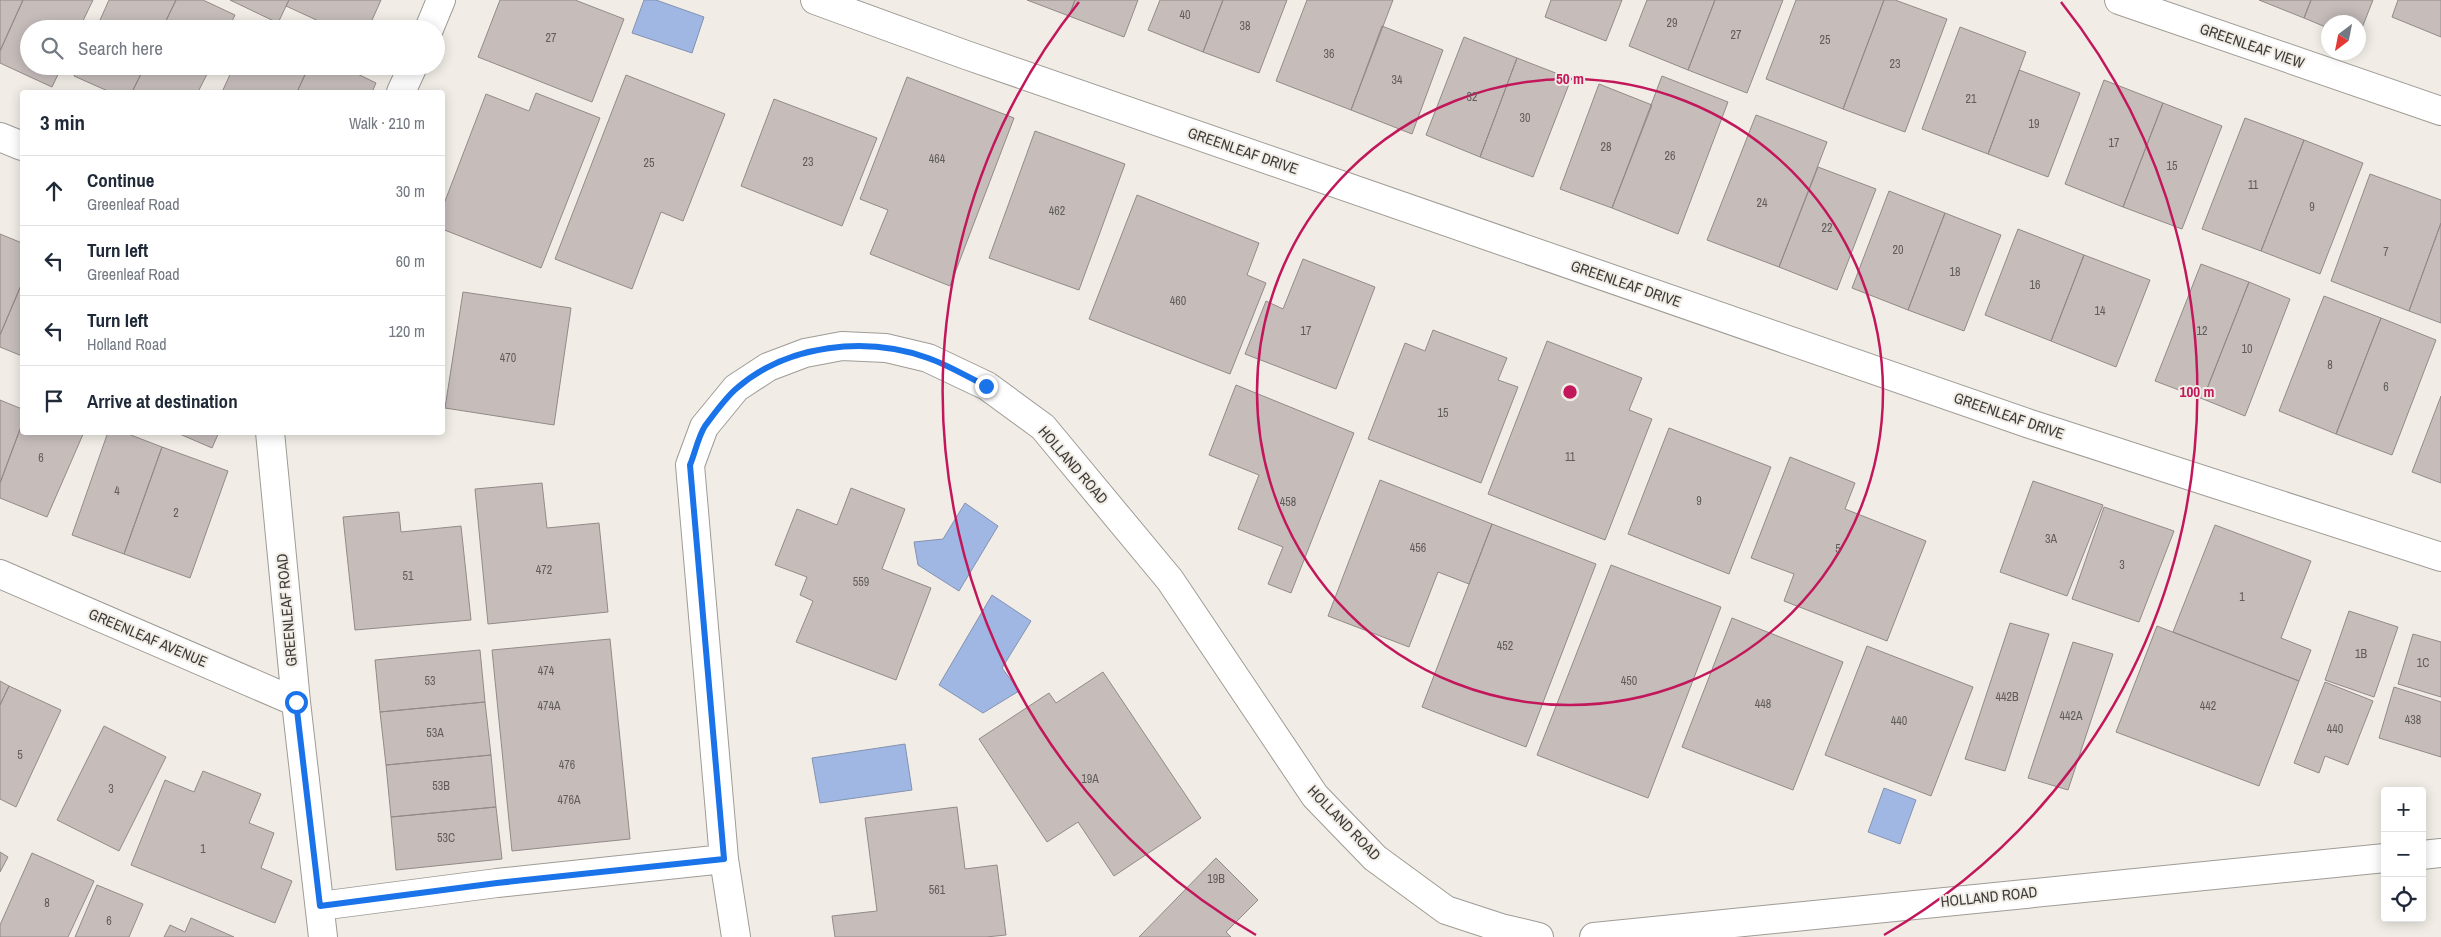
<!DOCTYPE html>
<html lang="en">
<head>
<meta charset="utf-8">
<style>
  body { margin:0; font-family:"Archivo Narrow",sans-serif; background:#f2f2f3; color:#1f2937 }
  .controls { position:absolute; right:15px; bottom:15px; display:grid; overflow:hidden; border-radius:5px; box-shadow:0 2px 12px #0003 }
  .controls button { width:45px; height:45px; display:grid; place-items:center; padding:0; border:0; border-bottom:1px solid #e0e1e3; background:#fff; color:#1f2937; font:25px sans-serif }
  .compass { position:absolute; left:2321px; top:15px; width:45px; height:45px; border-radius:50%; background:#fff; box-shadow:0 2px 12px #0003; rotate:212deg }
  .stop { position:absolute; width:15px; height:15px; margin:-11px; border:4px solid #1a73e8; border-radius:50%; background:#fff }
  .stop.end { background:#1a73e8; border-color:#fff; box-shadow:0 1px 5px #0008 }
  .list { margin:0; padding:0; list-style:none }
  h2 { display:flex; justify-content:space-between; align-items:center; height:65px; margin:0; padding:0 20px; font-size:21px }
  h2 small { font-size:16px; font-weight:400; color:#747a83 }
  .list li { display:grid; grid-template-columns:32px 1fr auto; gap:15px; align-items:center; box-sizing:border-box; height:70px; padding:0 20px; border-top:1px solid #e0e1e3 }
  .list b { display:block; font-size:19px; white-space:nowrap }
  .list p { margin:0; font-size:16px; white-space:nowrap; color:#747a83 }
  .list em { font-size:16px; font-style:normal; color:#747a83 }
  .icon { flex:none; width:28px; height:28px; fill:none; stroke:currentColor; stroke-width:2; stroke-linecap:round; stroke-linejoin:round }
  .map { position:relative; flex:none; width:2441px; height:937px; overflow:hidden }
  .search { position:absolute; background:#fff; box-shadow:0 2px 12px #0003; left:20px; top:20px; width:425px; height:55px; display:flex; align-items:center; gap:12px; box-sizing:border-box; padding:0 18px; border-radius:28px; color:#747a83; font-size:19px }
  .panel { position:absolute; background:#fff; box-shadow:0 2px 12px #0003; left:20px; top:90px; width:425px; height:345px; border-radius:5px }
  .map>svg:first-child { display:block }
  .water { fill:#a0b7e4; stroke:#8392b1 }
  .building { fill:#c6bdbb; stroke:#928a88 }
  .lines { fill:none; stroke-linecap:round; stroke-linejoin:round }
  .minor-casing { stroke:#9f9b95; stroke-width:30 }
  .minor { stroke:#fff; stroke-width:28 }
  .route { stroke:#1a73e8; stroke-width:6 }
  .ring { fill:none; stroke:#c2185b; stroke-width:2.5 }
  .labels { text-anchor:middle; stroke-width:4; stroke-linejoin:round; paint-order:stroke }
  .number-label { font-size:12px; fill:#605c5a }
  .street-label { font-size:15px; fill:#3e3c39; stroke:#f1ede6 }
  .centre { fill:#c2185b; stroke:#f1ede6; stroke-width:2.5 }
  .ring-label { font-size:15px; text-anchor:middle; font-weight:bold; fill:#c2185b; stroke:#f1ede6; stroke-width:4; stroke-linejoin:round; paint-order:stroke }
</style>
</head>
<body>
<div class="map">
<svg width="2441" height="937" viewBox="0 0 2441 937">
  <rect width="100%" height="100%" fill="#f1ede6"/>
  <path class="water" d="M644,0H656L704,17L692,53L632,33Z
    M965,503L998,526L959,591L918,565L914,542L943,539Z
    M992,595L1031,621L1002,668L1019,691L983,713L939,685Z
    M905,744L912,790L820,803L812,758Z
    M1884,788L1916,800L1900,844L1868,832Z"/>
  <path class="building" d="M0,0H23L0,51Z
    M23,0H93L79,29H29V66H62L52,87L0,63V51Z
    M109,0H176L162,29H96Z
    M176,0H203L235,15L228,29H162Z
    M230,0H289L278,23Z
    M289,0H381L368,29H336L286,6Z
    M500,0H575L624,19L592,102L478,57Z
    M1027,0H1075L1069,16Z
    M1075,0H1138L1124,37L1069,16Z
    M1160,0H1223L1203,52L1148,30Z
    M1223,0H1287L1259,73L1203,52Z
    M1307,0H1393L1351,110L1276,81Z
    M1551,0H1622L1606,41L1545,17Z
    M1647,0H1715L1688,70L1629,46Z
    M1715,0H1783L1747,93L1688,70Z
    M1796,0H1884L1843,109L1766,79Z
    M1884,0H1895L1947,19L1905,132L1843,109Z
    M2259,0H2311L2304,18Z
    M2311,0H2373L2358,38V22H2328V28L2304,18Z
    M2398,0H2441V37L2392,17Z
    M1382,26L1443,50L1412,134L1351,110Z
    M1960,27L2026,52L1988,154L1922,129Z
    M1464,37L1517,58L1480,157L1426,135Z
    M1517,58L1571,79L1533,177L1480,157Z
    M78,66H145L132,92H110L74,76Z
    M145,66H211L198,92H132Z
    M234,66H309L297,92H222Z
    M309,66H341L376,83L372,92H297Z
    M2019,70L2080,93L2048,177L1988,154Z
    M626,75L725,114L683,221L661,212L632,289L555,259Z
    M1662,76L1728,102L1678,234L1612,208Z
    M907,77L1014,118L950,286L870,254L888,210L860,199Z
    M2104,80L2163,103L2123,207L2065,184Z
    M1599,84L1652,105L1612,208L1560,189Z
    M536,93L600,118L541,268L442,229V209L486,94L529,111Z
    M774,99L877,138L842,226L741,186Z
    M2163,103L2222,126L2182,229L2123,207Z
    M1756,115L1827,142L1779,267L1707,240Z
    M2245,118L2304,140L2261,251L2202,229Z
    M1035,131L1125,164L1079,290L989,258Z
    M2304,140L2363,163L2320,274L2261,251Z
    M1818,167L1876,189L1837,290L1779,267Z
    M2370,174L2441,200V223L2409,311L2331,281Z
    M1889,191L1945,213L1908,310L1852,288Z
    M1137,195L1259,243L1247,275L1266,283L1230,374L1089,319Z
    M1945,213L2001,235L1964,331L1908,310Z
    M2441,223V323L2409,311Z
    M2018,229L2084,255L2051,341L1985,315Z
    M0,234L22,243V283L0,335Z
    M2084,255L2150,280L2116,367L2051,341Z
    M1303,259L1375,287L1336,389L1245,354L1266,301L1283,309Z
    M2201,264L2249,282L2203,399L2155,381Z
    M2249,282L2290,299L2245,416L2203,399Z
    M22,283V356L0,347V335Z
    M463,292L571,308L554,425L445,408Z
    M2324,296L2381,318L2336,434L2279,411Z
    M2381,318L2436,340L2392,455L2336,434Z
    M1433,330L1507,358L1498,380L1518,387L1481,483L1368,439L1405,343L1425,351Z
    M1547,341L1642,378L1629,410L1652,419L1605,540L1488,494Z
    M1236,385L1354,433L1291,593L1268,584L1283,547L1238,529L1259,475L1209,455Z
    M2441,396V483L2412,472Z
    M0,400L22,409V424L0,483Z
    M22,424V432H84L47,517L0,498V483Z
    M1669,428L1771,467L1729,574L1628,534Z
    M108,432H123L162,447L124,554L72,535Z
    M175,432H219L212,448Z
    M162,447L228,471L190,578L124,554Z
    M1790,457L1855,483L1845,509L1926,541L1887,641L1784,601L1794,574L1751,558Z
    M1380,480L1492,524L1469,584L1438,572L1409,647L1328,616Z
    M2033,481L2103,505L2067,596L2000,572Z
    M542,483L547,528L599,523L608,612L488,624L475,489Z
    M851,488L905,509L882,569L931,588L896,680L796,642L813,601L800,595L807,577L775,565L797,509L837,525Z
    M2104,507L2174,531L2139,622L2072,599Z
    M399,512L401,532L461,526L471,620L355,630L343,517Z
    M1492,524L1596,564L1526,747L1422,707Z
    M2215,525L2311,561L2281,638L2311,650L2299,681L2173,632Z
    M1611,565L1721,607L1648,798L1537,755Z
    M2349,611L2398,627L2374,697L2325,680Z
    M1732,618L1843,662L1793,790L1682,747Z
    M2010,623L2049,634L2005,771L1965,759Z
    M2157,626L2299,681L2259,786L2116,732Z
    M2413,634L2441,642V697L2398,684Z
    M610,639L630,839L512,851L492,650Z
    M2073,642L2113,654L2068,790L2028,778Z
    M1867,646L1973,687L1931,796L1825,755Z
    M480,650L485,702L380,712L375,660Z
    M1103,672L1201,818L1114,876L1078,822L1047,842L979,739L1049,693L1056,703Z
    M0,681L9,686L0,705Z
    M2325,682L2373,701L2348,765L2325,756L2319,773L2294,763Z
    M9,686L61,710L16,807L0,799V705Z
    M2394,687L2441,702V757L2379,738Z
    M485,702L491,755L386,765L380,712Z
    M104,726L166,757L119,851L57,820Z
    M491,755L496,807L391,817L386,765Z
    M203,771L261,794L249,823L274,833L261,868L292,881L275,923L131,865L165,780L194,792Z
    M496,807L502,859L396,870L391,817Z
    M957,807L965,869L997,865L1006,935L986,937H835L832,916L877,911L865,818Z
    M0,852L8,857L0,872Z
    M32,853L94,881L68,937H0V925Z
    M1216,858L1258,900L1226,932L1231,937H1139Z
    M97,885L143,904L129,937H75Z
    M191,918L234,937H164L170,925L185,932Z"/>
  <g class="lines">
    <defs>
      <path id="minor" d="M815,0L966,55L2030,424L2441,557
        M2119,0L2441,111
        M429,29L441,0
        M401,92L413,66
        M0,137L22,146
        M270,432L296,702L323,937
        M0,574L296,702
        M2422,855L2441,853
        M320,906L497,883L724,859
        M736,937L724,859L690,465L704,427L736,388L768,367L805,353L842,346L886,348L928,358L987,386L1043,427L1170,580L1315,796L1375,858L1446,910L1501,928L1539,937
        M1594,937L2385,858"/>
    </defs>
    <use href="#minor" class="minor-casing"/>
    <use href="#minor" class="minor"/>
  </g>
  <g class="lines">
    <path class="route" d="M296,702L320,906L497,883L724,859L690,465C695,453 698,437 705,426C714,414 726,397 737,388C788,344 866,336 928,358C948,365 968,377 986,386"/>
  </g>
  <g class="ring">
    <circle cx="1570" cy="392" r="313"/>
    <path d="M1256 935A627 627 0 0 1 1079 2M2061 2A627 627 0 0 1 1884 935"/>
  </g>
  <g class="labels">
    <g class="number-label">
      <text x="1185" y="19">40</text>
      <text x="1672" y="27">29</text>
      <text x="1245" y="30">38</text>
      <text x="1736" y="39">27</text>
      <text x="551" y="42">27</text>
      <text x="1825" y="44">25</text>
      <text x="1329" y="58">36</text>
      <text x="1895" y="68">23</text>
      <text x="1397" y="84">34</text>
      <text x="1472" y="101">32</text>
      <text x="1971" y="103">21</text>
      <text x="1525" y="122">30</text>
      <text x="2034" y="128">19</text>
      <text x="2114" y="147">17</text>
      <text x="1606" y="151">28</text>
      <text x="1670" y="160">26</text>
      <text x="937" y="163">464</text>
      <text x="808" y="166">23</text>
      <text x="649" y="167">25</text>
      <text x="2172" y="170">15</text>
      <text x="2253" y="189">11</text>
      <text x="1762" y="207">24</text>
      <text x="2312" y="211">9</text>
      <text x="1057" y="215">462</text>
      <text x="1827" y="232">22</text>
      <text x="1898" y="254">20</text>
      <text x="2386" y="256">7</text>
      <text x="1955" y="276">18</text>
      <text x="2035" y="289">16</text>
      <text x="1178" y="305">460</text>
      <text x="2100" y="315">14</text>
      <text x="1306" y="335">17</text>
      <text x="2202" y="335">12</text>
      <text x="2247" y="353">10</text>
      <text x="508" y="362">470</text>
      <text x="2330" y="369">8</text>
      <text x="2386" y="391">6</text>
      <text x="1443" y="417">15</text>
      <text x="1570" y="461">11</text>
      <text x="41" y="462">6</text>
      <text x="117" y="495">4</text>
      <text x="1699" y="505">9</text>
      <text x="1288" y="506">458</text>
      <text x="176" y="517">2</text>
      <text x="2051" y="543">3A</text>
      <text x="1418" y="552">456</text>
      <text x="1838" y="553">5</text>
      <text x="2122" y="569">3</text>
      <text x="544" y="574">472</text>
      <text x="408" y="580">51</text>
      <text x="861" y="586">559</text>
      <text x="2242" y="601">1</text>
      <text x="1505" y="650">452</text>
      <text x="2361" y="658">1B</text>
      <text x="2423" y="667">1C</text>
      <text x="546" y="675">474</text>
      <text x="430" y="685">53</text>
      <text x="1629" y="685">450</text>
      <text x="2007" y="701">442B</text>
      <text x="1763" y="708">448</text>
      <text x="549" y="710">474A</text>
      <text x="2208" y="710">442</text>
      <text x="2071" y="720">442A</text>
      <text x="2413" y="724">438</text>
      <text x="1899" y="725">440</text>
      <text x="2335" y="733">440</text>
      <text x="435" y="737">53A</text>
      <text x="20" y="759">5</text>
      <text x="567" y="769">476</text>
      <text x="1090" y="783">19A</text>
      <text x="441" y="790">53B</text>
      <text x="111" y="793">3</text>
      <text x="569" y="804">476A</text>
      <text x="446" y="842">53C</text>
      <text x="203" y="853">1</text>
      <text x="1216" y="883">19B</text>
      <text x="937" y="894">561</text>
      <text x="47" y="907">8</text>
      <text x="109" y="925">6</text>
    </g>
    <g class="street-label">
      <text transform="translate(2252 46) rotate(19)" y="5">GREENLEAF VIEW</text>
      <text transform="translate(1243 151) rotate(19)" y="5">GREENLEAF DRIVE</text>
      <text transform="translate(1626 284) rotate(19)" y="5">GREENLEAF DRIVE</text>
      <text transform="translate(2009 416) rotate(19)" y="5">GREENLEAF DRIVE</text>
      <text transform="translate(1073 465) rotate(49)" y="5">HOLLAND ROAD</text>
      <text transform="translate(287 610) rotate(-95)" y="5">GREENLEAF ROAD</text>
      <text transform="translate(148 638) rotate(23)" y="5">GREENLEAF AVENUE</text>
      <text transform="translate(1344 823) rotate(46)" y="5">HOLLAND ROAD</text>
      <text transform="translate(1989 897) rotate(-6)" y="5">HOLLAND ROAD</text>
    </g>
  </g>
  <circle cx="1570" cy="392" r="8" class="centre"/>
  <g class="ring-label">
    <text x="1570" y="84">50 m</text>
    <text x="2197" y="397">100 m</text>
  </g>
</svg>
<div class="controls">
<button>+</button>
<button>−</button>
<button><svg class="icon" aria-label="locate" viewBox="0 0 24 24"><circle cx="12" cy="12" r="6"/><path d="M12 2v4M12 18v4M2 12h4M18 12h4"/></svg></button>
</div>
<svg class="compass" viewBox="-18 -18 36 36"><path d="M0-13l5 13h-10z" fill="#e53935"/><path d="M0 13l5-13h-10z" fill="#747a83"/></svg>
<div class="stop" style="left:296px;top:702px"></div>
<div class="stop end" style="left:986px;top:386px"></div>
<div class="search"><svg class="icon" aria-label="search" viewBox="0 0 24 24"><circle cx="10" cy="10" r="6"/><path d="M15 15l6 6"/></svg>Search here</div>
<section class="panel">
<h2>3 min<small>Walk · 210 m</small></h2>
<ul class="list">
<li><svg class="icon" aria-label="ahead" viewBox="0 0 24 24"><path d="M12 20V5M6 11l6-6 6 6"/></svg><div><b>Continue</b><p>Greenleaf Road</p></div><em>30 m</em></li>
<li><svg class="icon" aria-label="left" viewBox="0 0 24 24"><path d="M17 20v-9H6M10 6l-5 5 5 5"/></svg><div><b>Turn left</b><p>Greenleaf Road</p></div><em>60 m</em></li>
<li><svg class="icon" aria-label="left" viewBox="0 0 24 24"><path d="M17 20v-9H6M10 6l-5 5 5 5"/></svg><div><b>Turn left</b><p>Holland Road</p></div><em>120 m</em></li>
<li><svg class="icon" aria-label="arrive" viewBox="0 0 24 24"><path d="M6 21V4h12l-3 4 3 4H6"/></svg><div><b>Arrive at destination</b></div></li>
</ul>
</section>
</div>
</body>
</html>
